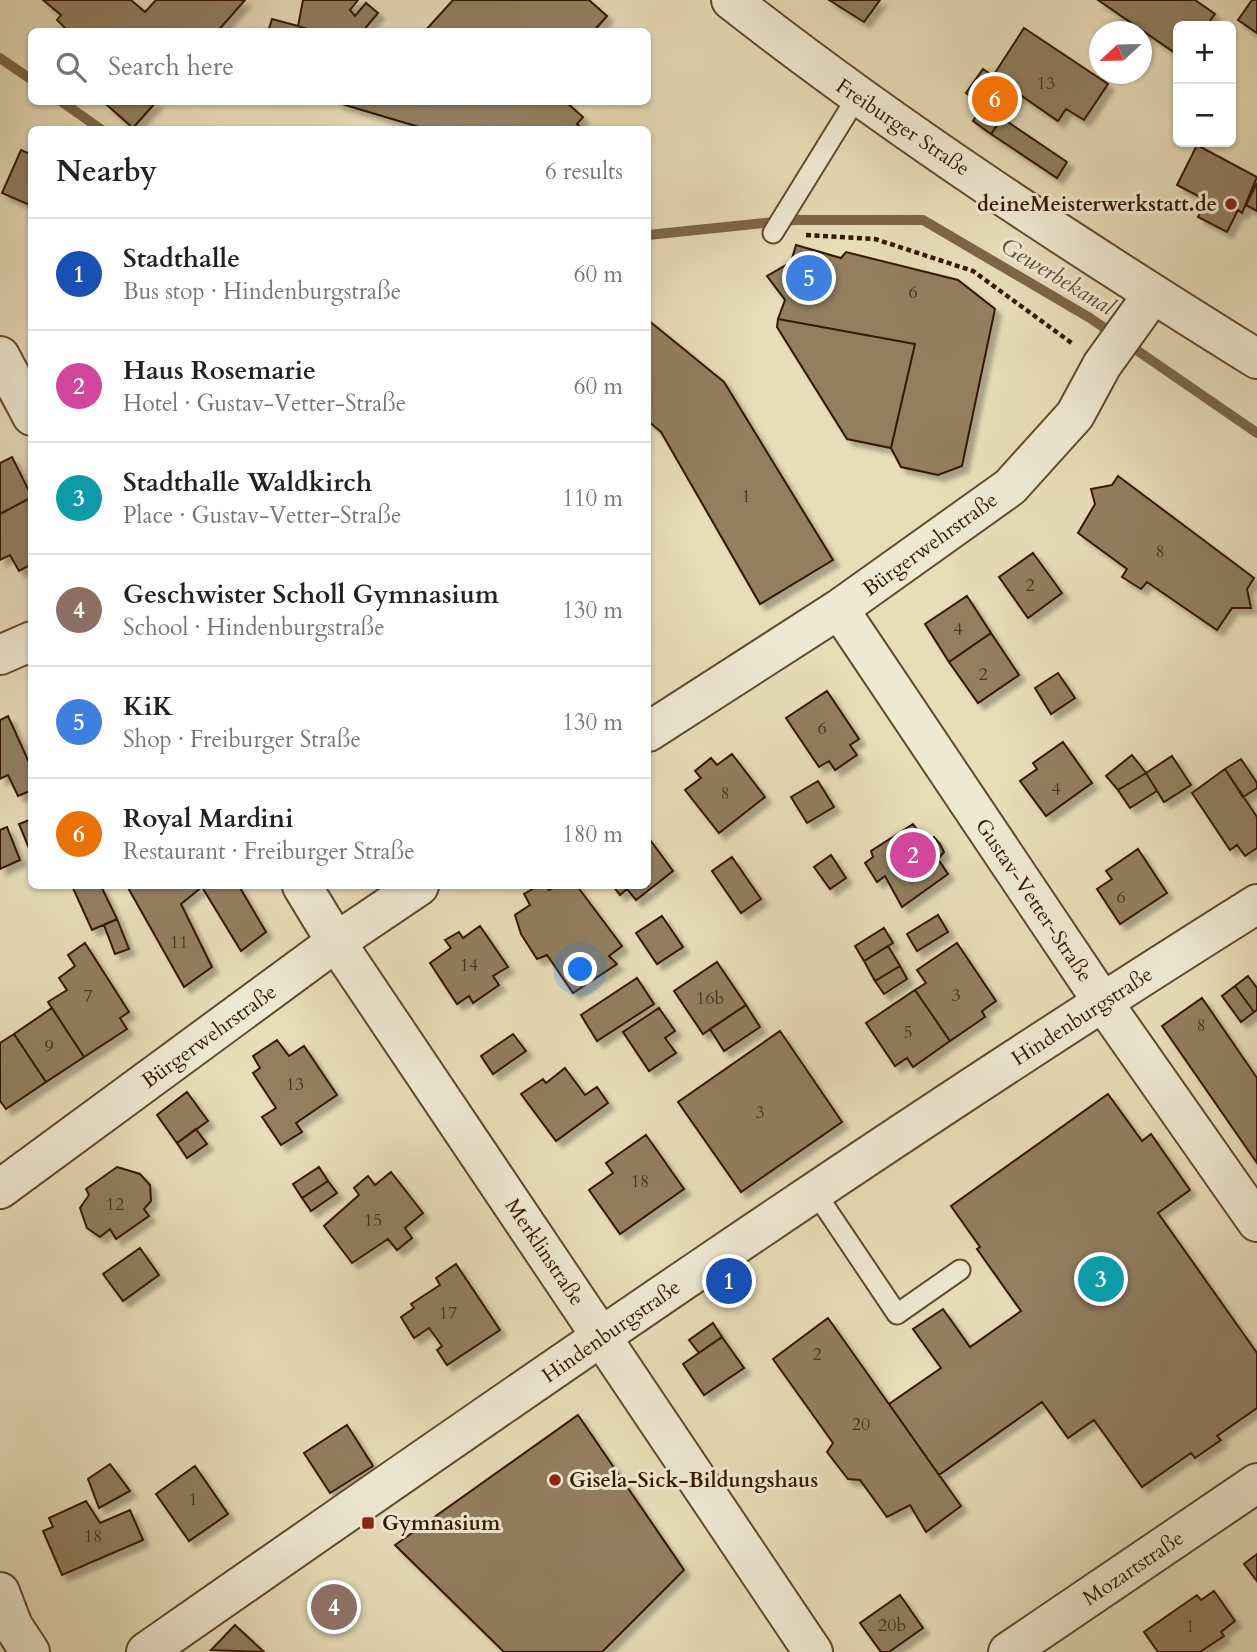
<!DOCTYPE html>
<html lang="en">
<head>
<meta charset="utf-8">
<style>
  body { margin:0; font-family:Cardo,serif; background:#f2f2f2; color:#222 }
  .controls { position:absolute; right:21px; top:21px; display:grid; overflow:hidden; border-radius:10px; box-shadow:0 2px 5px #0004 }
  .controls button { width:63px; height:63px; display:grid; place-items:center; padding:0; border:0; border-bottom:2px solid #e0e0e0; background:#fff; color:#222; font:35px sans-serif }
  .compass { position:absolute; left:1089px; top:21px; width:63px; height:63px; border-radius:50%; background:#fff; box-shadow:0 2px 5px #0004; rotate:248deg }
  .you { position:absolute; left:581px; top:970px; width:24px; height:24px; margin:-18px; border:5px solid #fff; border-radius:50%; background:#1a73e8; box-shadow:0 0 0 10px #1a73e833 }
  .badge { display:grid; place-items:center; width:46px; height:46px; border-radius:50%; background:#8f2418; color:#fff; font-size:23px; font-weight:700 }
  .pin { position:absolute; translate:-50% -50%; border:4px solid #fff; box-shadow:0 2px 7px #0006 }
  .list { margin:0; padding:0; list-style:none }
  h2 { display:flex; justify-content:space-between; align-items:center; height:91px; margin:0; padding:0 28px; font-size:30px }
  h2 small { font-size:23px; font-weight:400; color:#767676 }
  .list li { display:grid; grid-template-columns:46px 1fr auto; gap:21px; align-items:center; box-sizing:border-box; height:112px; padding:0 28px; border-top:2px solid #e0e0e0 }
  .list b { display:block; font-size:26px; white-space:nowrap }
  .list p { margin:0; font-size:23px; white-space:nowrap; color:#767676 }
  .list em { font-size:23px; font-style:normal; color:#767676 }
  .icon { flex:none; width:38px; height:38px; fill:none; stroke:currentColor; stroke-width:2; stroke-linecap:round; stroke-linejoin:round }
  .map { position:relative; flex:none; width:1257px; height:1652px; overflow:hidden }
  .search { position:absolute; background:#fff; box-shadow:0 2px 5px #0004; left:28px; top:28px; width:623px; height:77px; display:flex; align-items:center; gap:18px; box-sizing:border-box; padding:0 24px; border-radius:10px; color:#767676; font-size:26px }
  .panel { position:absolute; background:#fff; box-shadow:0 2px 5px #0004; left:28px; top:126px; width:623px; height:763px; border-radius:10px }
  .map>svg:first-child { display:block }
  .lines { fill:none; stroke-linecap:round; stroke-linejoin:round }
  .stream { stroke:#7b6649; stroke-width:10 }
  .building { fill:#917f60; stroke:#341900; stroke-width:2; filter:url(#shadow) }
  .service-casing { stroke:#614a2e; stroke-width:23 }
  .minor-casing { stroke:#614a2e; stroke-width:42 }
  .tertiary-casing { stroke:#614a2e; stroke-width:42 }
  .path { stroke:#341900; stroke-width:4.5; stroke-dasharray:5 3.5; stroke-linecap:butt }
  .service { stroke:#efe9d2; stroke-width:19 }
  .minor { stroke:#efe9d2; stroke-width:38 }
  .tertiary { stroke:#efe9d2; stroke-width:38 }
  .poi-dot { fill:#8f2418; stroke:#efe9d2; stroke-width:2.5 }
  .labels { text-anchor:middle; stroke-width:6; stroke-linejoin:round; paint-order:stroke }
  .number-label { font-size:18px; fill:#4b3218 }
  .street-label { font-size:21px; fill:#341900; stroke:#efe9d2 }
  .poi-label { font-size:21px; font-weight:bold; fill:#341900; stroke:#efe9d2; text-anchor:start }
  .water-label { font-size:23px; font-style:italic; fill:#634d31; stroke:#efe9d2 }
</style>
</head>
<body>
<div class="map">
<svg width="1257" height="1652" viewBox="0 0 1257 1652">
  <defs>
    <filter id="shadow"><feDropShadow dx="6" dy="6" stdDeviation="2" flood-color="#0004"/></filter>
  </defs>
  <rect width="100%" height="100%" fill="#e7ddb9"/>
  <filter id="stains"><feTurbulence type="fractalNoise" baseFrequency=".00286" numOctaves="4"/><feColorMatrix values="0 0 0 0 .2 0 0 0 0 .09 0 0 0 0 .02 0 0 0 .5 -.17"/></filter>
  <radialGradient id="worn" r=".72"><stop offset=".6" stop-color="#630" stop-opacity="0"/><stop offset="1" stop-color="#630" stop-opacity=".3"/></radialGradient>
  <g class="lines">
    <path class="stream" d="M0,58L32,80
      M62,102L102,130
      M648,235L794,220H923L1090,318L1257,433"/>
  </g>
  <path class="building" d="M43,0H131L145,12L156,0H245L217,32H69L57,20L61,15Z
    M303,0H358L350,10L355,16L366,3L378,13L362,32H317L298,26Z
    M453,0H589L607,16L593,32H424Z
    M829,0H880L864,22Z
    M1098,0H1195L1215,14L1206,26H1178V55Z
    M1252,0H1257V33L1238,20Z
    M272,19L298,26L317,32H268Z
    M1024,28L1108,84L1084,120L1066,109L1058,121L993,76Z
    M983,69L1020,94L991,134L973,121L983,105L966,93Z
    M111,102H156L133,128L107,105Z
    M335,102H566L583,117L577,124L584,130H429Z
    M1002,118L1067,162L1057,178L991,134Z
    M1197,145L1257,177L1242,213L1238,210L1227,232L1198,217L1206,200L1177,185Z
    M21,150L32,155V206L2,193Z
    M1257,183V211L1246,205Z
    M796,245L841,258L846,252L958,280L995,309L962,466L938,475L901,467L891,448L915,344L778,319L785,300L767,276L791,262Z
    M778,319L915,344L891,448L847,439L777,327Z
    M648,320L724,382L833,560L760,604L661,432L648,421Z
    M12,457L32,497L0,514V463Z
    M1118,476L1254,578L1247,589L1251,608H1232L1217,630L1147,582L1141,589L1122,577L1127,569L1078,533L1095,504L1091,489L1112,485Z
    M32,497V564L19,571L10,555L0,560V514Z
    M1033,553L1062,593L1028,618L999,577Z
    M967,596L991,633L949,662L925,624Z
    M991,633L1019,675L978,703L949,662Z
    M1058,673L1075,698L1051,714L1035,688Z
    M827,691L859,739L850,745L857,755L835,770L829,761L819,767L786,718Z
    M8,716L32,769V790L18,796L8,775L0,779V720Z
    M1063,742L1092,783L1046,816L1020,781L1037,769L1033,763Z
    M732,754L765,797L719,833L685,790L701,778L695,771L711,758L717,765Z
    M1132,755L1146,773L1118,790L1106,776Z
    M1172,756L1191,785L1164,802L1146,773Z
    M1241,759L1257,783V788L1243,797L1225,769Z
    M1225,769L1257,817V848L1245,856L1237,845L1230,850L1192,793Z
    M1146,773L1157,791L1130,808L1118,790Z
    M818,781L834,807L807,823L791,797Z
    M32,819V853H31L19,824Z
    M913,824L926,841L934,837L940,844L944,852L938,859L948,874L902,907L885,876L877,882L865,863L873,857L871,851Z
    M7,827L20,860L0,869V830Z
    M648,837L673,871L636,900L627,889L620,895L613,886H648Z
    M1138,849L1167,893L1120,924L1097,889L1112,879L1106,871Z
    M831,855L846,878L830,889L814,867Z
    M732,857L761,899L741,913L712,871Z
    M72,886H101L117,919L92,930Z
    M127,886H239L266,932L241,951L202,887L181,904L212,967L184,987Z
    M538,886H546L549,890L557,886H577L622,946L609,956L617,964L573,993L547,955L537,959L521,934L515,915L530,905L524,894Z
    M938,915L948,932L917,951L907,934Z
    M662,916L683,947L657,964L636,933Z
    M117,919L129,949L115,954L104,925Z
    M480,926L508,967L493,976L499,985L473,1003L469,996L457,1004L430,963L451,948L445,940L459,932L463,938Z
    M884,928L893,943L864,961L855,946Z
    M85,943L129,1012L120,1018L127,1029L84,1057L48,1002L67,990L59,978L75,966L68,955Z
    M957,943L996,1001L982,1011L985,1017L950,1041L915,990L926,983L917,970Z
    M888,946L900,966L875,981L864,961Z
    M717,962L746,1005L703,1034L674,991Z
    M900,966L907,979L884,994L875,981Z
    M1248,976L1257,988V1010L1254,1012L1235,986Z
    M637,978L654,1004L597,1041L581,1015Z
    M1235,986L1254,1012L1241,1022L1222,996Z
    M915,990L950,1041L913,1067L907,1058L895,1066L866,1023Z
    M1202,998L1257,1078V1163L1162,1026Z
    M746,1005L760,1027L724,1051L710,1029Z
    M52,1008L84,1057L46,1082L14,1034Z
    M659,1008L675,1031L665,1038L676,1053L649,1071L623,1032Z
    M780,1031L842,1122L741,1192L678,1102Z
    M14,1034L46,1082L6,1109L0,1101V1043Z
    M513,1034L526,1051L493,1074L481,1056Z
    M277,1040L289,1056L304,1046L337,1095L296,1123L302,1132L281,1145L262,1117L276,1108L253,1073L260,1068L253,1056Z
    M565,1068L585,1095L597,1087L608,1103L556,1141L521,1094L543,1079L546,1083Z
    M187,1092L208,1121L177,1143L157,1115Z
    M1108,1094L1142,1141L1151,1134L1190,1190L1158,1213L1257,1353V1408L1217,1436L1221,1440L1195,1458L1191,1453L1142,1487L1094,1420L1068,1438L1042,1402L939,1475L889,1404L941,1368L913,1329L943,1309L970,1347L1021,1311L977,1249L980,1247L951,1206Z
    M196,1129L207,1144L187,1158L177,1143Z
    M646,1135L684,1189L620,1234L589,1190L613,1173L606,1163Z
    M117,1167L140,1174L150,1185L151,1201L144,1209L149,1216L116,1239L110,1229L100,1237L87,1228L80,1208L89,1195L86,1189Z
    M319,1167L328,1181L302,1198L293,1184Z
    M391,1172L423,1213L405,1228L412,1238L397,1250L388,1239L352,1263L324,1226L359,1195L354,1188L368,1176L375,1185Z
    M328,1181L337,1193L311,1211L302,1198Z
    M140,1248L159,1275L123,1301L103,1274Z
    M456,1264L500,1330L447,1365L437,1350L442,1346L429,1328L414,1338L401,1317L414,1308L411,1304L440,1285L436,1278Z
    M828,1318L961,1506L926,1532L910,1505L887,1517L860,1480L848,1479L827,1452L833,1443L773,1359Z
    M713,1323L722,1337L699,1353L689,1340Z
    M722,1337L744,1368L704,1395L683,1364Z
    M578,1415L684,1570L602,1652H504L395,1545Z
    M347,1425L373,1466L330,1493L304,1453Z
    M110,1464L130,1491L99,1508L88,1479Z
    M195,1466L228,1514L189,1541L156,1494Z
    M86,1501L100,1523L130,1510L143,1540L62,1575L43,1531L53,1527L49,1518Z
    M1257,1554V1581L1244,1564Z
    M1214,1591L1235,1621L1221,1632L1224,1636L1200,1652H1158L1144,1632L1197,1595L1201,1600Z
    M900,1595L923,1628L889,1652H881L860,1623Z
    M235,1625L264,1652L211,1650Z"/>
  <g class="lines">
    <defs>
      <path id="service" d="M773,233L857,97
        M815,1192L897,1314L960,1270"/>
      <path id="minor" d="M0,356L32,416
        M839,609L1102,1001L1257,1222
        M0,655L32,641
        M648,732L839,609L1010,487L1075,415L1102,365L1153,294
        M302,886L336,942L813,1652
        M0,1189L336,942L419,886
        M0,1592L13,1626L30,1652
        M146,1652C512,1397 879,1141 1257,904
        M1008,1652L1257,1483"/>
      <path id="tertiary" d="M731,0C898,131 1077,247 1257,359"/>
    </defs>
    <use href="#service" class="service-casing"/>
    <use href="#minor" class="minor-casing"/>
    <use href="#tertiary" class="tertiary-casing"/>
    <path class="path" d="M806,235L875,239L973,271L1073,344"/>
    <use href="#service" class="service"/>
    <use href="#minor" class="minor"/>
    <use href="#tertiary" class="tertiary"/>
  </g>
  <g class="poi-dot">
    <circle cx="1231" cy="204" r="7"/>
    <circle cx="555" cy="1480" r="7"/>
    <rect x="361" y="1516" width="14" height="14" rx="3.5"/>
  </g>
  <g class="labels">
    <g class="number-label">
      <text x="1046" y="89">13</text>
      <text x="913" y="298">6</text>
      <text x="746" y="502">1</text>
      <text x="1160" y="557">8</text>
      <text x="1030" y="591">2</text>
      <text x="958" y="635">4</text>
      <text x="983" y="680">2</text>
      <text x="822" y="734">6</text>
      <text x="1056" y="795">4</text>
      <text x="725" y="799">8</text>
      <text x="1121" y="903">6</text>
      <text x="179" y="948">11</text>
      <text x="469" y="971">14</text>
      <text x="956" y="1001">3</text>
      <text x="88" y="1002">7</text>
      <text x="710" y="1004">16b</text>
      <text x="1201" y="1031">8</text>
      <text x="908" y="1038">5</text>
      <text x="49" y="1052">9</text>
      <text x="295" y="1090">13</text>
      <text x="760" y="1118">3</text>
      <text x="640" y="1187">18</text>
      <text x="115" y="1210">12</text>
      <text x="373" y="1226">15</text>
      <text x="448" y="1319">17</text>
      <text x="817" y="1360">2</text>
      <text x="861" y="1430">20</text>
      <text x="193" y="1505">1</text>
      <text x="93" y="1542">18</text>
      <text x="892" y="1631">20b</text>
      <text x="1190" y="1632">1</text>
    </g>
    <g class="street-label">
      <text transform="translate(903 127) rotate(34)" y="7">Freiburger Straße</text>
      <text transform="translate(930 544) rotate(-36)" y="7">Bürgerwehrstraße</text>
      <text transform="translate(1034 900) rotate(56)" y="7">Gustav-Vetter-Straße</text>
      <text transform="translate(1082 1016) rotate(-33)" y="7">Hindenburgstraße</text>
      <text transform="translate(209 1036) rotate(-36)" y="7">Bürgerwehrstraße</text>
      <text transform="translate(545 1252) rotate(56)" y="7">Merklinstraße</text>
      <text transform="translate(611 1331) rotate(-35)" y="7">Hindenburgstraße</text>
      <text transform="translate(1133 1568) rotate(-34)" y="7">Mozartstraße</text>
    </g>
    <g class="poi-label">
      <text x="1217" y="211" text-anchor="end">deineMeisterwerkstatt.de</text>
      <text x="569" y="1487">Gisela-Sick-Bildungshaus</text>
      <text x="382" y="1530">Gymnasium</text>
    </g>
    <g class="water-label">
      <text transform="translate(1058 276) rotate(31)" y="8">Gewerbekanal</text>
    </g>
  </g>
  <rect width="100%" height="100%" filter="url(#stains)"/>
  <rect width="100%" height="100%" fill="url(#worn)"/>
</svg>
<div class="controls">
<button>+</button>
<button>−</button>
</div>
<svg class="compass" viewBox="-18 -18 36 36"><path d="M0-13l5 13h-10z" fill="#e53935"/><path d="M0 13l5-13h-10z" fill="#767676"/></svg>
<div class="you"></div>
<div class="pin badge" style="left:729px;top:1281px;background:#1a4fb4">1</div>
<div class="pin badge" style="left:913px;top:855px;background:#d1479c">2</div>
<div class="pin badge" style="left:1101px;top:1279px;background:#0f9aa8">3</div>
<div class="pin badge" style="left:334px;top:1607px;background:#8d6e63">4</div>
<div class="pin badge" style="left:809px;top:278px;background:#3f7fe0">5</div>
<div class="pin badge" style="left:995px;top:99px;background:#e8710a">6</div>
<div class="search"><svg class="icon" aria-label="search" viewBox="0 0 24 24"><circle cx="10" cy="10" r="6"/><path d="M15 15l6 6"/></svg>Search here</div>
<section class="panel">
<h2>Nearby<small>6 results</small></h2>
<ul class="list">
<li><span class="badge" style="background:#1a4fb4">1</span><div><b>Stadthalle</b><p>Bus stop · Hindenburgstraße</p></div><em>60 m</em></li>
<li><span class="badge" style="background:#d1479c">2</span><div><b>Haus Rosemarie</b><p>Hotel · Gustav-Vetter-Straße</p></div><em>60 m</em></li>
<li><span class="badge" style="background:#0f9aa8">3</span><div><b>Stadthalle Waldkirch</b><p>Place · Gustav-Vetter-Straße</p></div><em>110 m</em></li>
<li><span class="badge" style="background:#8d6e63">4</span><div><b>Geschwister Scholl Gymnasium</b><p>School · Hindenburgstraße</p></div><em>130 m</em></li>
<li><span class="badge" style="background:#3f7fe0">5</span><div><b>KiK</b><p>Shop · Freiburger Straße</p></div><em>130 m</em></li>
<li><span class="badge" style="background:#e8710a">6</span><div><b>Royal Mardini</b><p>Restaurant · Freiburger Straße</p></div><em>180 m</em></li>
</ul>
</section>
</div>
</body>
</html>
